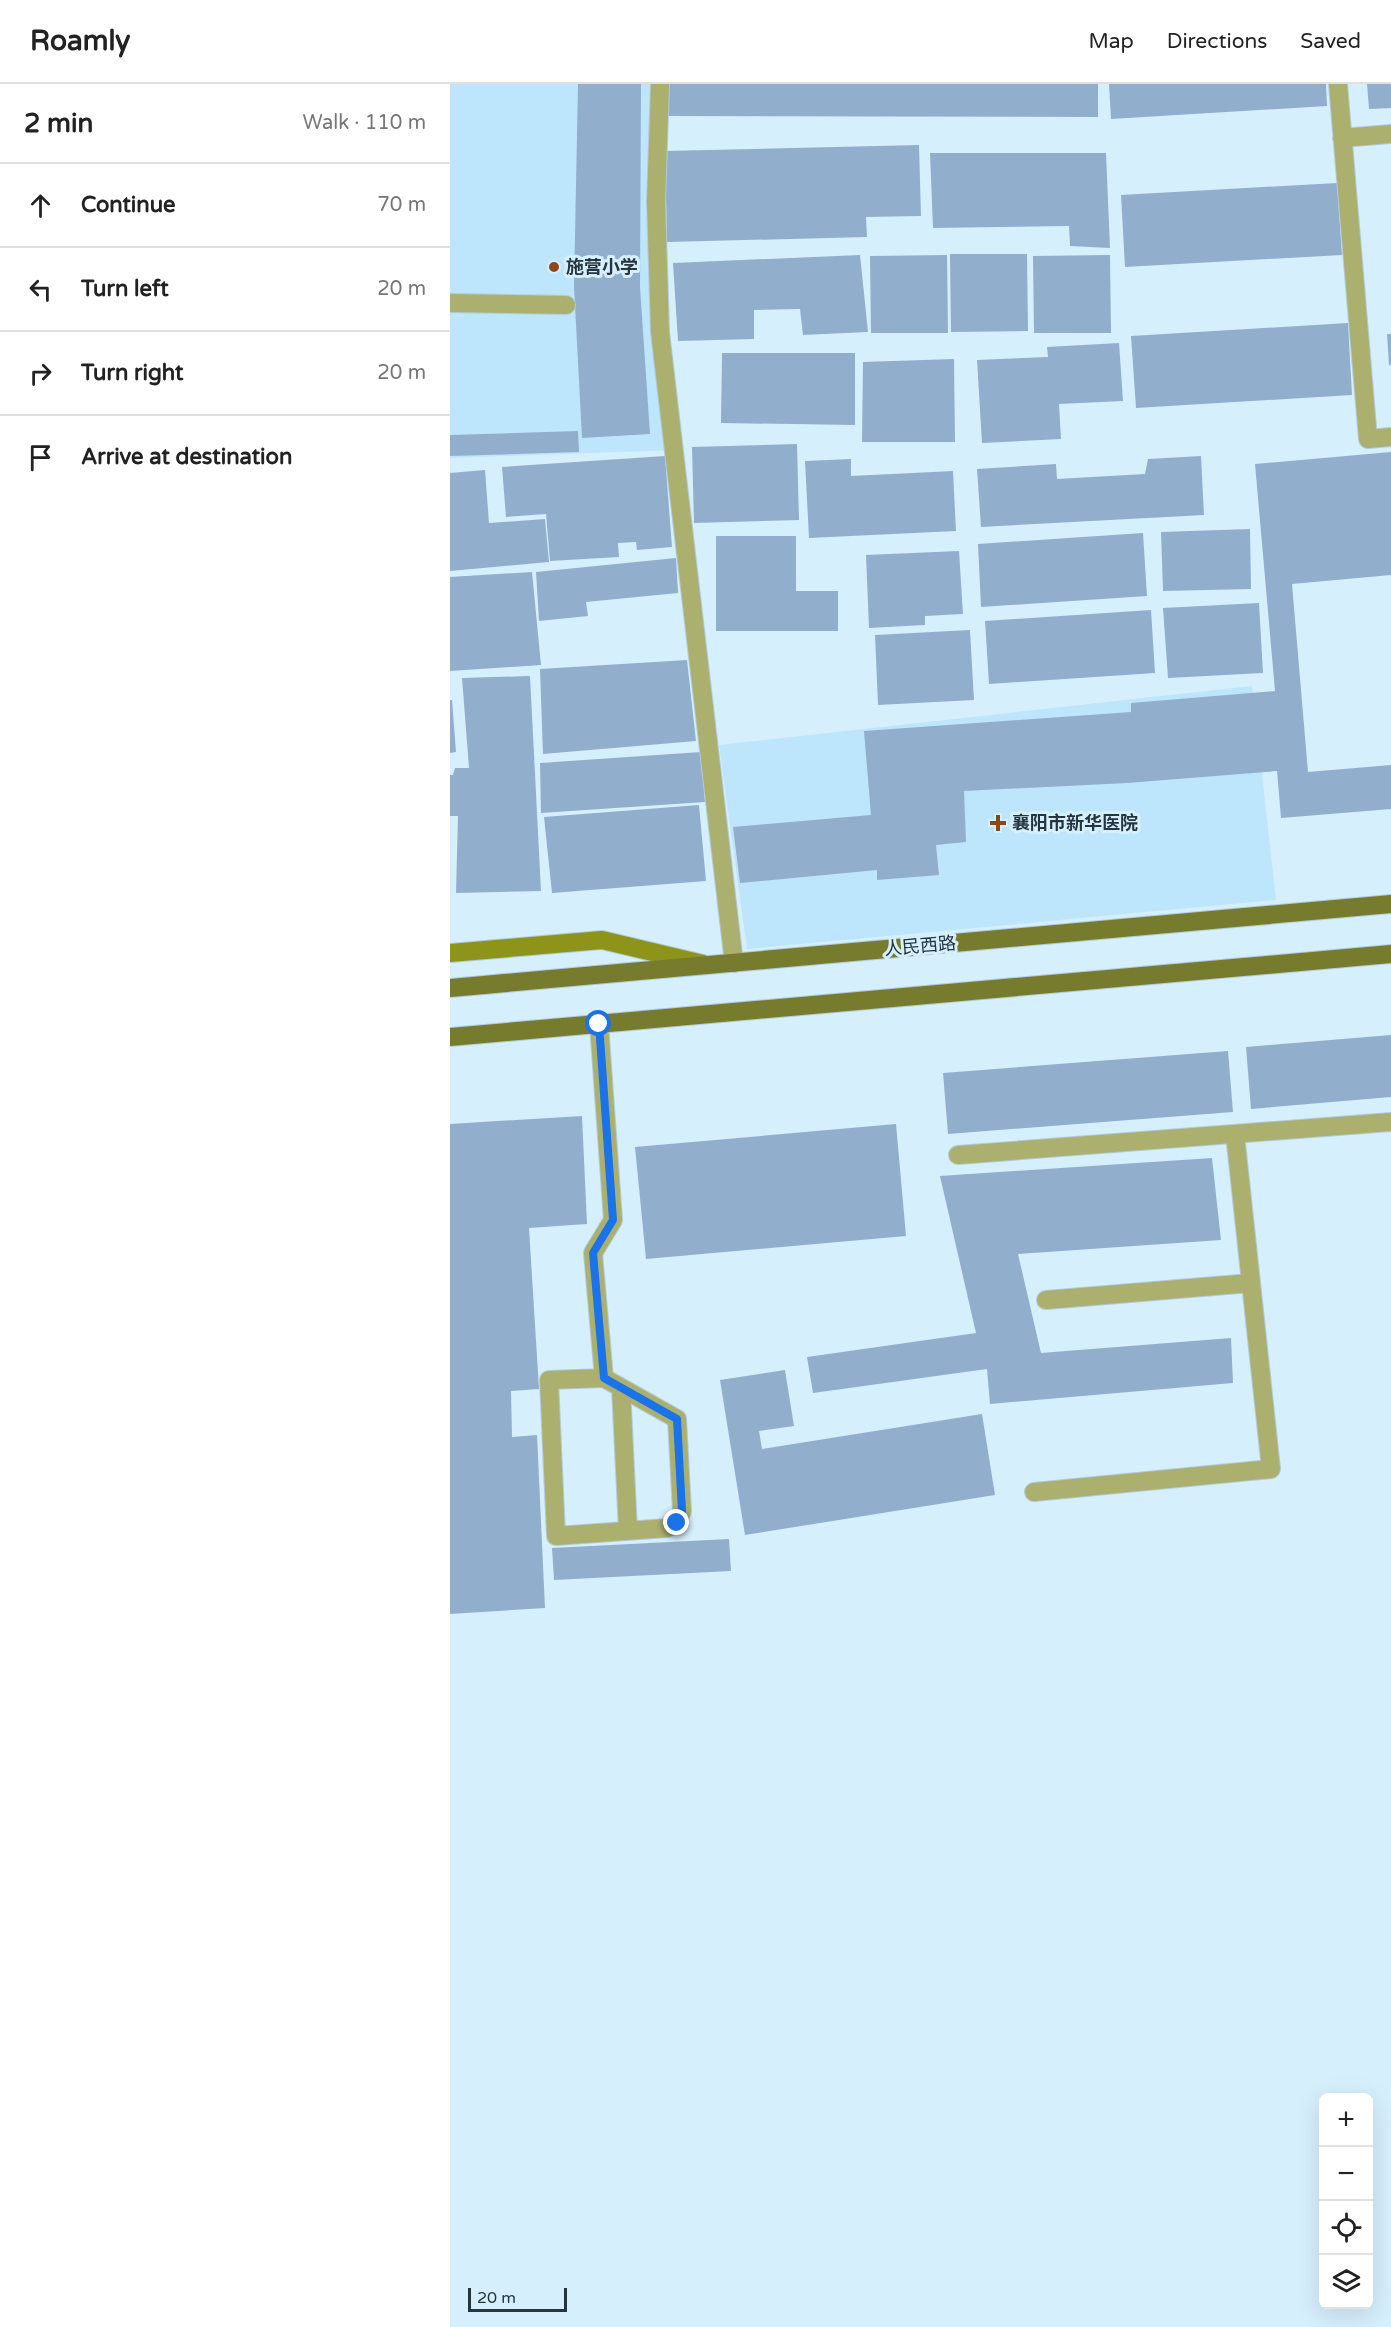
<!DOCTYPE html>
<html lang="en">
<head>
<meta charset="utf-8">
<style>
  body { margin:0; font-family:"Varela Round","Noto Sans SC",sans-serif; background:#f2f2f2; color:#222 }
  .controls { position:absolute; right:18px; bottom:18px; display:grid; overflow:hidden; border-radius:9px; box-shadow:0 6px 24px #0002 }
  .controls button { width:54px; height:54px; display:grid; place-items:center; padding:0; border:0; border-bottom:2px solid #e0e0e0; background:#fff; color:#222; font:30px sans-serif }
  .scale { position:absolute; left:18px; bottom:15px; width:99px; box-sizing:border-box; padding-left:6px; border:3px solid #24353e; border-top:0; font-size:16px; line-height:21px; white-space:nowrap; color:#24353e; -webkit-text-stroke:4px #d6effd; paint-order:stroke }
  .stop { position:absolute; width:18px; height:18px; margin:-14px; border:4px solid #1a73e8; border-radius:50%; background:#fff }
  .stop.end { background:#1a73e8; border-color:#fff; box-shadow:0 2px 6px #0008 }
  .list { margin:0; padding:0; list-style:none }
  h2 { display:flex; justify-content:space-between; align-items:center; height:78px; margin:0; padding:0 24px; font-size:26px }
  h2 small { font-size:20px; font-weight:400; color:#767676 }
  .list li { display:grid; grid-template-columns:39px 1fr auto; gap:18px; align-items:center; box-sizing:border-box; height:84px; padding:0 24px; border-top:2px solid #e0e0e0 }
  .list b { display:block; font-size:22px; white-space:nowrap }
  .list em { font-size:20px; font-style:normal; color:#767676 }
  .icon { flex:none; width:33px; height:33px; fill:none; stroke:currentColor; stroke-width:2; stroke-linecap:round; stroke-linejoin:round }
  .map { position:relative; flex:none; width:941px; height:2243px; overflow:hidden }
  header { display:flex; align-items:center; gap:36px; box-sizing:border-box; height:84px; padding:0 30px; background:#fff; border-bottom:2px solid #e0e0e0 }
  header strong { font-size:28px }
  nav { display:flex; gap:33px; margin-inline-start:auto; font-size:21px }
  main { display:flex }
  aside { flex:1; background:#fff }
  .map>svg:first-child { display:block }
  .built { fill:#bde5fb }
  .building { fill:#92aecd }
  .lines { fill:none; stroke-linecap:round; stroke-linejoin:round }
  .lane-casing { stroke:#b2cad7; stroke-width:20 }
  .street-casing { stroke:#b2cad7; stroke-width:20 }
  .secondary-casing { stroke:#b2cad7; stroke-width:20 }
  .primary-casing { stroke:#b2cad7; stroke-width:20 }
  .lane { stroke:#abb06e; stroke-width:18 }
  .street { stroke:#abb06e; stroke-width:18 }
  .secondary { stroke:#8e931a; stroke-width:18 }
  .primary { stroke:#777b2d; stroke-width:18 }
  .route { stroke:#1a73e8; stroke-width:8 }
  .poi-dot { fill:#8b4818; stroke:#d6effd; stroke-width:2 }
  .labels { text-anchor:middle; stroke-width:6; stroke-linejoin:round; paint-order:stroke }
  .poi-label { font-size:18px; font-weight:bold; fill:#24353e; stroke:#d6effd; text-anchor:start }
  .street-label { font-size:18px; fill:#24353e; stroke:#d6effd }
</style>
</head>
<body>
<header>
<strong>Roamly</strong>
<nav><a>Map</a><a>Directions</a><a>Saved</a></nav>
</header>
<main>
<aside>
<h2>2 min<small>Walk · 110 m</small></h2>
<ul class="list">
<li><svg class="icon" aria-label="ahead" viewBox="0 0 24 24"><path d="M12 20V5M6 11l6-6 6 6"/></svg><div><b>Continue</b></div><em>70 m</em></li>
<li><svg class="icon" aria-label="left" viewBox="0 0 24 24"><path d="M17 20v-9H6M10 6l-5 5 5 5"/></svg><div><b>Turn left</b></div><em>20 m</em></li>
<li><svg class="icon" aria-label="right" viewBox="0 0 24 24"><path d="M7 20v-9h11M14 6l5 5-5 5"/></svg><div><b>Turn right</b></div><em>20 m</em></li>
<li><svg class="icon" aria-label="arrive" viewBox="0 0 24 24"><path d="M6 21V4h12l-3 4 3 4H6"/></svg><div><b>Arrive at destination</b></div></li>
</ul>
</aside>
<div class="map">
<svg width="941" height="2243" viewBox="0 0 941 2243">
  <rect width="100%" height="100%" fill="#d6effd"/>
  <path class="built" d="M0,0H210L206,118L225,366L0,374Z
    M802,602L826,816L297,865L269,661Z"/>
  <path class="building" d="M128,0H191L190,203L200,350L132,354L124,202Z
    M218,0H648V33L218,32Z
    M659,0H876L877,22L661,35Z
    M917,0H941V24L919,25Z
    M469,61L471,132L416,133L417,153L217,158L215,67Z
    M480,69H656L660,164L620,162L619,142L483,144Z
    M887,99L892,171L675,183L671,111Z
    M500,170H577L578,247L501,248Z
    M410,171L418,248L353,251L350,225L304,226V255L228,257L223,179Z
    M497,171L498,249H421L420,172Z
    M660,171L661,249H584L583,172Z
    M898,239L902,311L686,324L681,252Z
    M937,250H941V281H939Z
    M669,259L673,317L609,320L611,355L532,359L527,276L598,273L597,263Z
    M272,269H405V341L271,339Z
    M504,275L505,358H412L413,278Z
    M128,347L129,368L0,372V351Z
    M347,360L349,436L244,439L242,363Z
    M941,368V491L842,500L858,688L941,681V725L831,734L827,687L677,699L514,707L516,758L486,761L489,791L427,796V786L290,799L283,743L421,731L414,647L681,628V619L825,607L805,380Z
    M215,372L222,463L187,466L186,458L168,459L169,473L100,477L96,430L56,433L52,383Z
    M751,372L754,431L531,443L527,385L606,380L607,395L695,390L698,375Z
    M401,375V392L503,387L506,447L359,454L355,377Z
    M35,386L39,439L95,435L99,478L0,487V389Z
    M800,445L801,505L713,507L711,448Z
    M693,449L697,512L531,523L528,460Z
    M266,452H346V507H388V547H266Z
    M509,467L513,530L475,532V541L419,544L416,471Z
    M226,474L228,509L136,518L138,532L89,537L86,488Z
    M82,488L91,581L0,587V493Z
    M809,519L813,589L718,594L713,524Z
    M701,526L705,589L539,600L535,537Z
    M520,546L524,616L428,621L425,551Z
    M237,576L246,657L93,670L90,585Z
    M80,592L91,807L6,809L8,732H0V691H3L5,684H19L12,594Z
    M0,616H2L6,668L0,669Z
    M251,668L255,718L91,729L90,679Z
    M249,721L256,797L102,809L94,733Z
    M941,951V1013L801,1025L796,963Z
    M778,967L783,1028L498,1050L493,989Z
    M132,1032L137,1140L79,1144L89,1305L61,1307L62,1353L87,1351L95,1524L0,1530V1040Z
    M446,1040L456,1152L196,1175L185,1063Z
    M762,1074L771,1156L568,1170L591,1269L781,1254L783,1299L540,1320L537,1285L363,1309L357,1273L526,1249L490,1092Z
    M335,1286L344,1342L309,1347L312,1365L532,1330L545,1411L295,1451L270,1296Z
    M279,1455L281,1487L104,1496L102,1464Z"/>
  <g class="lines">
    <defs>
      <path id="lane" d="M888,0L918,355L941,353
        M892,54L941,50
        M0,219L116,221
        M149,940L163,1136L143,1169L154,1294L227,1335L232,1427L227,1439L217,1444L106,1452L99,1296L154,1294
        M508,1071L941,1038
        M596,1216L801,1199
        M171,1304L178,1447
        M584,1408L821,1385L785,1050"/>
      <path id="street" d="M210,0L206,118L210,248L284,879"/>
      <path id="secondary" d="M0,869L152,856L253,880"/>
      <path id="primary" d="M0,904L941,820
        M0,953L941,870"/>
    </defs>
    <use href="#lane" class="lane-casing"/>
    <use href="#street" class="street-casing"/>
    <use href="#secondary" class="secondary-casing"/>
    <use href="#primary" class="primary-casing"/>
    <use href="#lane" class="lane"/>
    <use href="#street" class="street"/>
    <use href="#secondary" class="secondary"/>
    <use href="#primary" class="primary"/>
  </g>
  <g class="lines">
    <path class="route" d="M149,940L163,1136L143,1169L154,1294L227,1335L232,1427L227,1439"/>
  </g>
  <g class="poi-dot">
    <circle cx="104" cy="183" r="6"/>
    <path d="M545 730h6v6h6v6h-6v6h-6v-6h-6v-6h6z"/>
  </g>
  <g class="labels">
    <g class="poi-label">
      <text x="116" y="189">施营小学</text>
      <text x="562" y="745">襄阳市新华医院</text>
    </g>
    <g class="street-label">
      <text transform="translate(470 862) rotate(-5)" y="6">人民西路</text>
    </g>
  </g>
</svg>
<div class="controls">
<button>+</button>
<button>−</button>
<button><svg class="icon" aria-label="locate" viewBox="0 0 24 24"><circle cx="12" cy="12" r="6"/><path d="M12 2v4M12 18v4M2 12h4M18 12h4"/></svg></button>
<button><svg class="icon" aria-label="layers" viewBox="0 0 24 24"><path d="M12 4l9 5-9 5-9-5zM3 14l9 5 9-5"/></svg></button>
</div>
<div class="scale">20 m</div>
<div class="stop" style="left:149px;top:940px"></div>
<div class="stop end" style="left:227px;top:1439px"></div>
</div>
</main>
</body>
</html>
